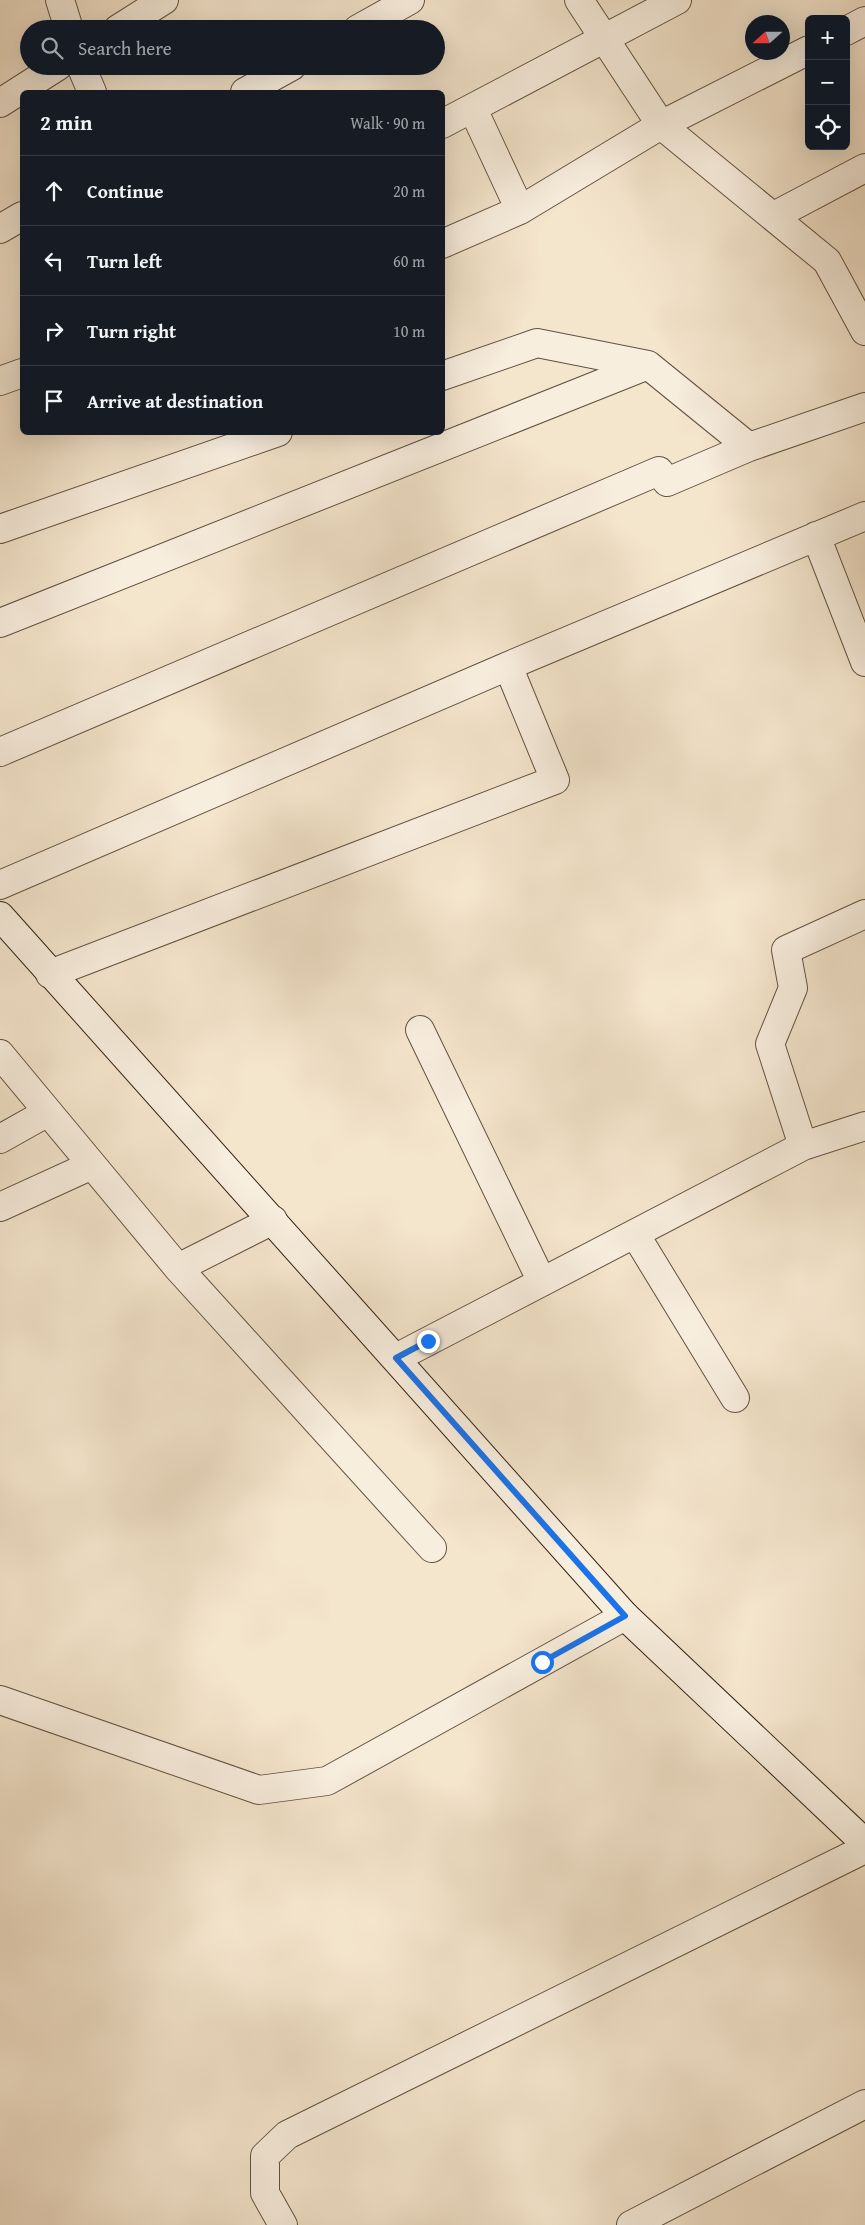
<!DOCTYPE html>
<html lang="en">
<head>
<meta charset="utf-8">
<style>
  body { margin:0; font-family:"Gentium Book Plus",serif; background:#242831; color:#f1f3f6 }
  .controls { position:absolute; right:15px; top:15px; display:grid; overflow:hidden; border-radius:8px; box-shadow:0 5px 20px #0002 }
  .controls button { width:45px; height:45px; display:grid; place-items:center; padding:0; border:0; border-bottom:1px solid #363941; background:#171b24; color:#f1f3f6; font:25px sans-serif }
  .compass { position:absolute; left:745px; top:15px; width:45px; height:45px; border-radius:50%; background:#171b24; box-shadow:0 5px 20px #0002; rotate:249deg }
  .stop { position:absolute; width:15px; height:15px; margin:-11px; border:4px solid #1a73e8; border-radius:50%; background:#fff }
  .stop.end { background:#1a73e8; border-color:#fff; box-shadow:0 1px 5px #0008 }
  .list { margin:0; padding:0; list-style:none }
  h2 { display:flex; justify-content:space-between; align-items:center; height:65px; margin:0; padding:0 20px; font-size:21px }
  h2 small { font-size:16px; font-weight:400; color:#9ea1a6 }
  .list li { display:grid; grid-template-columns:32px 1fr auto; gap:15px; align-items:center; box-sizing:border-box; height:70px; padding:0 20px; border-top:1px solid #363941 }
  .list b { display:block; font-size:19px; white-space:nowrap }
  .list em { font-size:16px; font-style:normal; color:#9ea1a6 }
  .icon { flex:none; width:28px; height:28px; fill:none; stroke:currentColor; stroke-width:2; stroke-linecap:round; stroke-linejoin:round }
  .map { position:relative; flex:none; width:865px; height:2225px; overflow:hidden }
  .search { position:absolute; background:#171b24; box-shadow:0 5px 20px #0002; left:20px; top:20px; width:425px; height:55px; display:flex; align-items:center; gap:12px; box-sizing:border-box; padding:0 18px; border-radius:28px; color:#9ea1a6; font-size:19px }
  .panel { position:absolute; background:#171b24; box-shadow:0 5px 20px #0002; left:20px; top:90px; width:425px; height:345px; border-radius:8px }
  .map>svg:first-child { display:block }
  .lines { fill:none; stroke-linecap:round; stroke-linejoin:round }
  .minor-casing { stroke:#625241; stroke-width:30 }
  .tertiary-casing { stroke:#625241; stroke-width:30 }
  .secondary-casing { stroke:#312112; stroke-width:30 }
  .minor { stroke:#f8eede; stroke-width:28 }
  .tertiary { stroke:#f8eede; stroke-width:28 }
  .secondary { stroke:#f8eede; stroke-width:28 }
  .route { stroke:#1a73e8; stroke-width:6 }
</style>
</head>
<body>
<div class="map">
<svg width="865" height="2225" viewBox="0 0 865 2225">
  <rect width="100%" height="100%" fill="#f4e5cd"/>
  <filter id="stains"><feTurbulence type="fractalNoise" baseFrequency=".004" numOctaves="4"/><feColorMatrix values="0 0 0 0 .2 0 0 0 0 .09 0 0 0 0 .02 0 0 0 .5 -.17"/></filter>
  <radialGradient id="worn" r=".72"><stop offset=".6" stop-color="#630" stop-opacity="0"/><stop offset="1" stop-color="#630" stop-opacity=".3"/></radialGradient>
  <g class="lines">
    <defs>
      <path id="minor" d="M60,0L69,29
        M579,0L661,125L827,261L865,331
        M358,29L410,0
        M846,31L865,21
        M81,66L92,92
        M245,92L292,66
        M473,109L520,210
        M442,124L677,0
        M774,216L865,168
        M0,229L22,216
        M442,244L520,210L661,125L809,50
        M442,376L537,343L648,365L749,447
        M0,381L22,373
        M0,529L278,432
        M816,536L865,662
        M0,623L648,365
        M0,752L659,471L667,482L749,447L865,407
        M0,885L508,666L865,516
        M50,974L555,780L508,666
        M420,1030L542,1282
        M0,1054L178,1268L432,1548
        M0,1139L48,1112
        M803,1146L770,1044L793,988L786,950L865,914
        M0,1207L92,1165
        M635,1234L735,1398
        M178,1268L273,1220
        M396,1358L803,1146L865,1126
        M283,2225L265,2193V2156L287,2135L865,1849"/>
      <path id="tertiary" d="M118,29L164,0
        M0,103L58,66
        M0,1700L259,1790L327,1781L625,1616
        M631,2225L865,2104"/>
      <path id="secondary" d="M0,916L625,1616L865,1843"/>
    </defs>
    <use href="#minor" class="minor-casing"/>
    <use href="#tertiary" class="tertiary-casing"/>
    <use href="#secondary" class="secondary-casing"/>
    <use href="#minor" class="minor"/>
    <use href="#tertiary" class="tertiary"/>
    <use href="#secondary" class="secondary"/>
  </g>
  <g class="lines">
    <path class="route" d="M428,1341L396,1358L625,1616L542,1662"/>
  </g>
  <rect width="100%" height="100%" filter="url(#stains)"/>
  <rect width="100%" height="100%" fill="url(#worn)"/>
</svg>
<div class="controls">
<button>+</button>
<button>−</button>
<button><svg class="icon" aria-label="locate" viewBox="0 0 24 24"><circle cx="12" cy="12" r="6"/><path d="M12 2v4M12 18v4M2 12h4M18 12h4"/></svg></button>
</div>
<svg class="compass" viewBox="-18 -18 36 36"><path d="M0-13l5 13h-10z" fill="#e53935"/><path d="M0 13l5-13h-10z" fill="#9ea1a6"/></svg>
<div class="stop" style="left:542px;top:1662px"></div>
<div class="stop end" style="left:428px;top:1341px"></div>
<div class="search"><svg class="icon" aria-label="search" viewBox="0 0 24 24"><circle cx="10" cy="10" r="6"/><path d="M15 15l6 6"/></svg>Search here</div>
<section class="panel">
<h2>2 min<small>Walk · 90 m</small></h2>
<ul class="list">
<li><svg class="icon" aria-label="ahead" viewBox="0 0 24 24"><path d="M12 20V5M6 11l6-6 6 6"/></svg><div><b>Continue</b></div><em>20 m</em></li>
<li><svg class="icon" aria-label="left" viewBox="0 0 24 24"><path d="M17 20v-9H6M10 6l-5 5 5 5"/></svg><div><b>Turn left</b></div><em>60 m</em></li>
<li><svg class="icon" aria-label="right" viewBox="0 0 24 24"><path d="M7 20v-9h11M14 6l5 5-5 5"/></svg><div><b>Turn right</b></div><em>10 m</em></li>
<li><svg class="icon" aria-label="arrive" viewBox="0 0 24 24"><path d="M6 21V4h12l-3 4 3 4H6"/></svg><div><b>Arrive at destination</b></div></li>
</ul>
</section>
</div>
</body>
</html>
